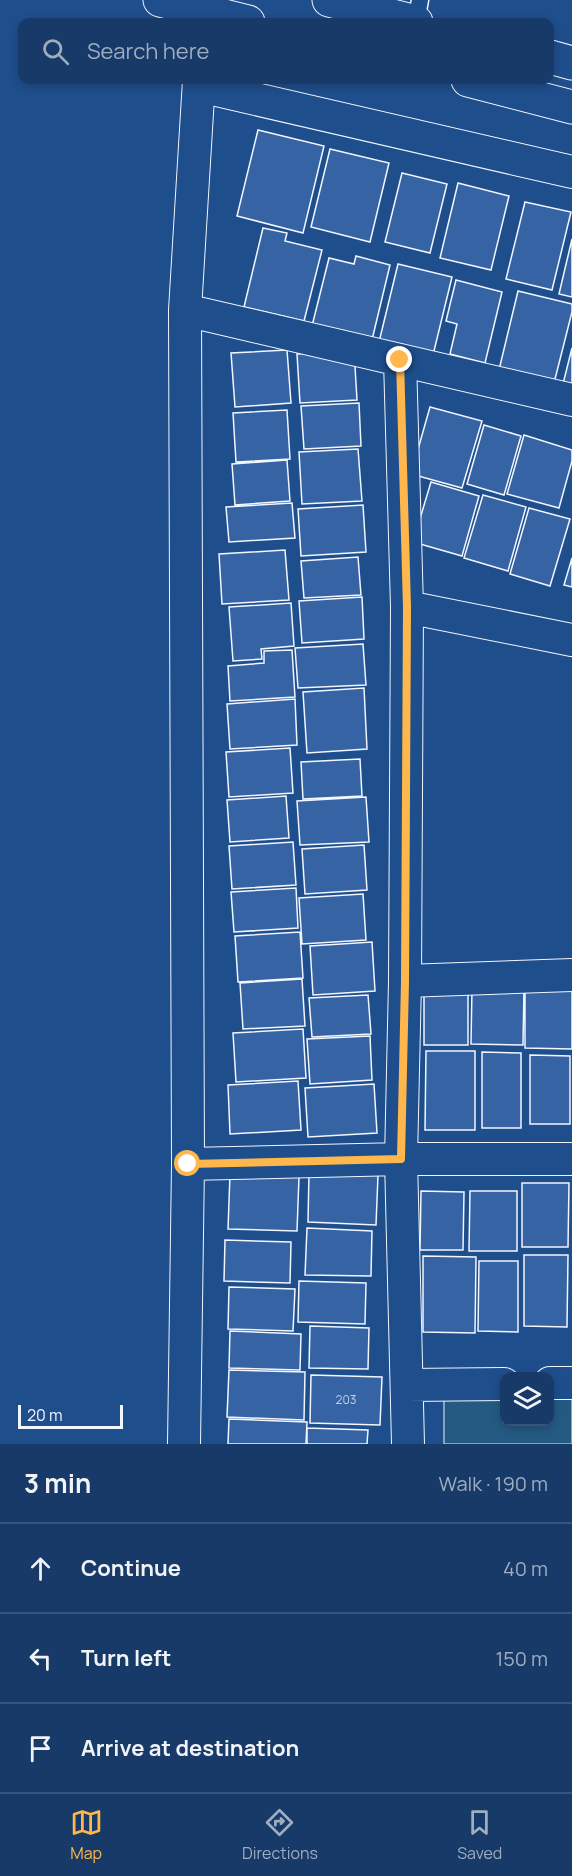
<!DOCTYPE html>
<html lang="en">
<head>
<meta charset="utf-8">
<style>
  body { margin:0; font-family:Manrope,sans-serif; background:#244571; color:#f1f3f6 }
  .controls { position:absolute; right:18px; bottom:18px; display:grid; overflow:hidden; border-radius:12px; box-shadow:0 3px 9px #0003 }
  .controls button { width:54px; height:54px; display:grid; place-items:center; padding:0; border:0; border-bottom:2px solid #36547d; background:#173a69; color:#f1f3f6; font:30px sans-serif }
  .scale { position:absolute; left:18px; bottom:15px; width:105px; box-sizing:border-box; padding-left:6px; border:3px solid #f2f6ff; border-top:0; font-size:16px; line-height:21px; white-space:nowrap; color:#f2f6ff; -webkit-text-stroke:4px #1f4e8c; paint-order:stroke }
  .stop { position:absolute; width:18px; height:18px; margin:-14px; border:4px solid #ffb74d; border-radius:50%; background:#fff }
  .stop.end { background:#ffb74d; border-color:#fff; box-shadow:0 2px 6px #0008 }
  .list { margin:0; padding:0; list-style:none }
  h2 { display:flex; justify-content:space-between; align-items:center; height:78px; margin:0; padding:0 24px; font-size:26px }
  h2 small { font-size:20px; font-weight:400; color:#9eadc0 }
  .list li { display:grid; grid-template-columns:39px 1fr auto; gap:18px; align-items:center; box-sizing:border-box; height:90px; padding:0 24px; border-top:2px solid #36547d }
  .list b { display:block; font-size:22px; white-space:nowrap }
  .list em { font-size:20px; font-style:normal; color:#9eadc0 }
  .icon { flex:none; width:33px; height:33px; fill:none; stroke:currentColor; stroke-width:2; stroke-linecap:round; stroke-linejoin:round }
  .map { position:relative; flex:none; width:572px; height:1444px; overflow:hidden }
  .search { position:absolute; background:#173a69; box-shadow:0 3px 9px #0003; left:18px; right:18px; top:18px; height:66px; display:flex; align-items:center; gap:15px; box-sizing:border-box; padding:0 21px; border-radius:12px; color:#9eadc0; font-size:22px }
  .sheet { height:348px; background:#173a69 }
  nav { display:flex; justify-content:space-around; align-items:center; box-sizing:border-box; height:84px; border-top:2px solid #36547d; background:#173a69; font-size:16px; color:#9eadc0 }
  nav a { display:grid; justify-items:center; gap:3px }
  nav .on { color:#ffb74d }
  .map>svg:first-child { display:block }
  .green { fill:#245a82; stroke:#a8bbd7; stroke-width:1.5 }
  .building { fill:#3563a3; stroke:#f2f6ff; stroke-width:1.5 }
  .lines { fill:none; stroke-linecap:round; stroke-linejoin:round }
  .lane-casing { stroke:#f2f6ff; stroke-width:19 }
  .street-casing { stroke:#f2f6ff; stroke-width:34 }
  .secondary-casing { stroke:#f2f6ff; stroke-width:35 }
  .lane { stroke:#1f4e8c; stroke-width:16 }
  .street { stroke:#1f4e8c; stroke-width:32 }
  .secondary { stroke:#1f4e8c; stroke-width:33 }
  .route { stroke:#ffb74d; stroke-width:8 }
  .labels { text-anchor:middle; stroke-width:4.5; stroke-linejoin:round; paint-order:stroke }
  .number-label { font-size:12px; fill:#c3d1e8 }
</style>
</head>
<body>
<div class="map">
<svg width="572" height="1444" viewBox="0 0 572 1444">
  <rect width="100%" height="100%" fill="#1f4e8c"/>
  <path class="green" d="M444,1394L504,1395V1422H550V1396H572V1444H444Z"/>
  <path class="building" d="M258,130L324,146L303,233L237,216Z
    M330,149L389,163L370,242L311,227Z
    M402,173L447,184L430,253L385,242Z
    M458,183L509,196L491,270L440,258Z
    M525,202L571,212L552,290L506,279Z
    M263,228L287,233L285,241L322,250L304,321L244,307Z
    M572,239V297L559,294Z
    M356,256L390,265L371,344L311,330L329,258L354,264Z
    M398,264L452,277L433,355L379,342Z
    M456,280L502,292L485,363L450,354L457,324L446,321Z
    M518,291L572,304V312L553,387L498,374Z
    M572,348V395L561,392Z
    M287,350L291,403L235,407L231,353Z
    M354,350L357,400L300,403L297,354Z
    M359,403L361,446L304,449L301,406Z
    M430,407L482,421L462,488L411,474Z
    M287,410L290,459L236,462L233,413Z
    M484,425L521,436L504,495L467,484Z
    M524,435L572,450V461L559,508L507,494Z
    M358,449L362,501L302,504L299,452Z
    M287,460L290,501L235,505L232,464Z
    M431,482L479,496L462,556L413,542Z
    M483,495L526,507L508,571L464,558Z
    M292,503L295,538L229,542L226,507Z
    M363,505L366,552L301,556L298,509Z
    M529,508L570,519L550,586L510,574Z
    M285,550L289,600L222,604L219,554Z
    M358,557L361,595L304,598L301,561Z
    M572,558V587L564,585Z
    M362,597L364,639L302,643L299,601Z
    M291,603L294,646L261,649L262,659L233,661L229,607Z
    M363,644L366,685L298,688L295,648Z
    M292,650L295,697L230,701L228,666L264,663V651Z
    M364,688L367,749L307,753L303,692Z
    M295,699L297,745L230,749L227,704Z
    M290,748L293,793L229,797L226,752Z
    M360,759L362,796L303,799L301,762Z
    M286,796L289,838L230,842L227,800Z
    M366,797L369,842L300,845L297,801Z
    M293,842L296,885L232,889L229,846Z
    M364,845L367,890L305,894L302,849Z
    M296,888L298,928L234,932L231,892Z
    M363,894L366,940L302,944L299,898Z
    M300,932L303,978L238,982L235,936Z
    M372,942L375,991L313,995L310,946Z
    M302,979L305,1026L243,1029L240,983Z
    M472,987L524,988L523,1045L471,1044Z
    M424,990L468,991V1045H424Z
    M525,990H572V1049L525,1048Z
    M368,995L371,1034L312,1037L309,998Z
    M303,1029L306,1078L236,1082L233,1033Z
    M370,1036L372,1080L310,1084L307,1039Z
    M426,1051H475V1130H425Z
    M482,1052L521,1053V1128H482Z
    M530,1055L570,1056V1124H530Z
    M298,1081L301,1130L230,1134L228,1085Z
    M374,1084L377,1133L308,1137L305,1088Z
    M309,1173L378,1175L376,1225L308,1222Z
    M230,1174L299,1177L297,1231L228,1229Z
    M522,1183H569L568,1247H522Z
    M421,1191L464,1192L463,1250H420Z
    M470,1191H517V1251H469Z
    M307,1228L372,1231L371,1276L305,1275Z
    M225,1240L291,1242L290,1283L224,1281Z
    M524,1255H568L567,1327L524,1326Z
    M423,1256L476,1257L475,1333L423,1332Z
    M479,1261H518V1332L478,1331Z
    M299,1281L366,1283L365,1324L298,1322Z
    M229,1287L295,1289L293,1331L228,1329Z
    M310,1326L369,1328L368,1369L309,1368Z
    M230,1331L301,1334L300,1370L229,1368Z
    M229,1370L305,1372L304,1420L227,1417Z
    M311,1375L382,1377L380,1425L310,1423Z
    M229,1419L307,1422L306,1444H228Z
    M307,1428L368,1430L367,1444H307Z"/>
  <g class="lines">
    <defs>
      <path id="lane" d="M416,22L420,0"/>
      <path id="street" d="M199,86L572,172
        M185,310L572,400
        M400,360L407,607L405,981L401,1159L408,1444
        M407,607L572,640
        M405,981L572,975
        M188,1164L401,1159H572
        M550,1383H572
        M407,1385L504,1384
        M184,1444L188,1164L185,310L199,80"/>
      <path id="secondary" d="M160,0L248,22
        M329,0L416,22
        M550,57L572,63
        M468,80L572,107"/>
    </defs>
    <use href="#lane" class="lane-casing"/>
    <use href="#street" class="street-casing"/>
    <use href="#secondary" class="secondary-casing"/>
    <use href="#lane" class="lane"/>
    <use href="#street" class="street"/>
    <use href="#secondary" class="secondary"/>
  </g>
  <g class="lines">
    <path class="route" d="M188,1164L401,1159L405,981L407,607L400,360"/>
  </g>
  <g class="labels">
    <g class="number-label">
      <text x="346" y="1404">203</text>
    </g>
  </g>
</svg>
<div class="controls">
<button><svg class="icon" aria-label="layers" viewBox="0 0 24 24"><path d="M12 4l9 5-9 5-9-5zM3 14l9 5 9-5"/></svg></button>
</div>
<div class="scale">20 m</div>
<div class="stop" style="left:188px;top:1164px"></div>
<div class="stop end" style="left:400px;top:360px"></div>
<div class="search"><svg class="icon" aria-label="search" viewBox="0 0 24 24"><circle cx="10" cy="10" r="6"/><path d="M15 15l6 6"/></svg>Search here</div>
</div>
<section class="sheet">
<h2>3 min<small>Walk · 190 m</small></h2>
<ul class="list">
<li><svg class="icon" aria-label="ahead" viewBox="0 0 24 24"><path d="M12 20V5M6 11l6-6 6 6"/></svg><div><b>Continue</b></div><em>40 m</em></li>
<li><svg class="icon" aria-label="left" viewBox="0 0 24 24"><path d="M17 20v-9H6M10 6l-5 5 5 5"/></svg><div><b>Turn left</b></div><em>150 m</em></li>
<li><svg class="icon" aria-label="arrive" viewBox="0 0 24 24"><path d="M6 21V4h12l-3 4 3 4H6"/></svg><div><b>Arrive at destination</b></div></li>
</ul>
</section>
<nav>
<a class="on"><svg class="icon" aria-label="map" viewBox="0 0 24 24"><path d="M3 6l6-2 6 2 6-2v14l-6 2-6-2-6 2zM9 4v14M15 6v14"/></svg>Map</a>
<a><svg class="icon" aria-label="directions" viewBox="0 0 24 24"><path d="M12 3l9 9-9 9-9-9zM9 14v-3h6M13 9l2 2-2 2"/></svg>Directions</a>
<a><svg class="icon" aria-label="saved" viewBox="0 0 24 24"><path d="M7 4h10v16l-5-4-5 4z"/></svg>Saved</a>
</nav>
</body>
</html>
